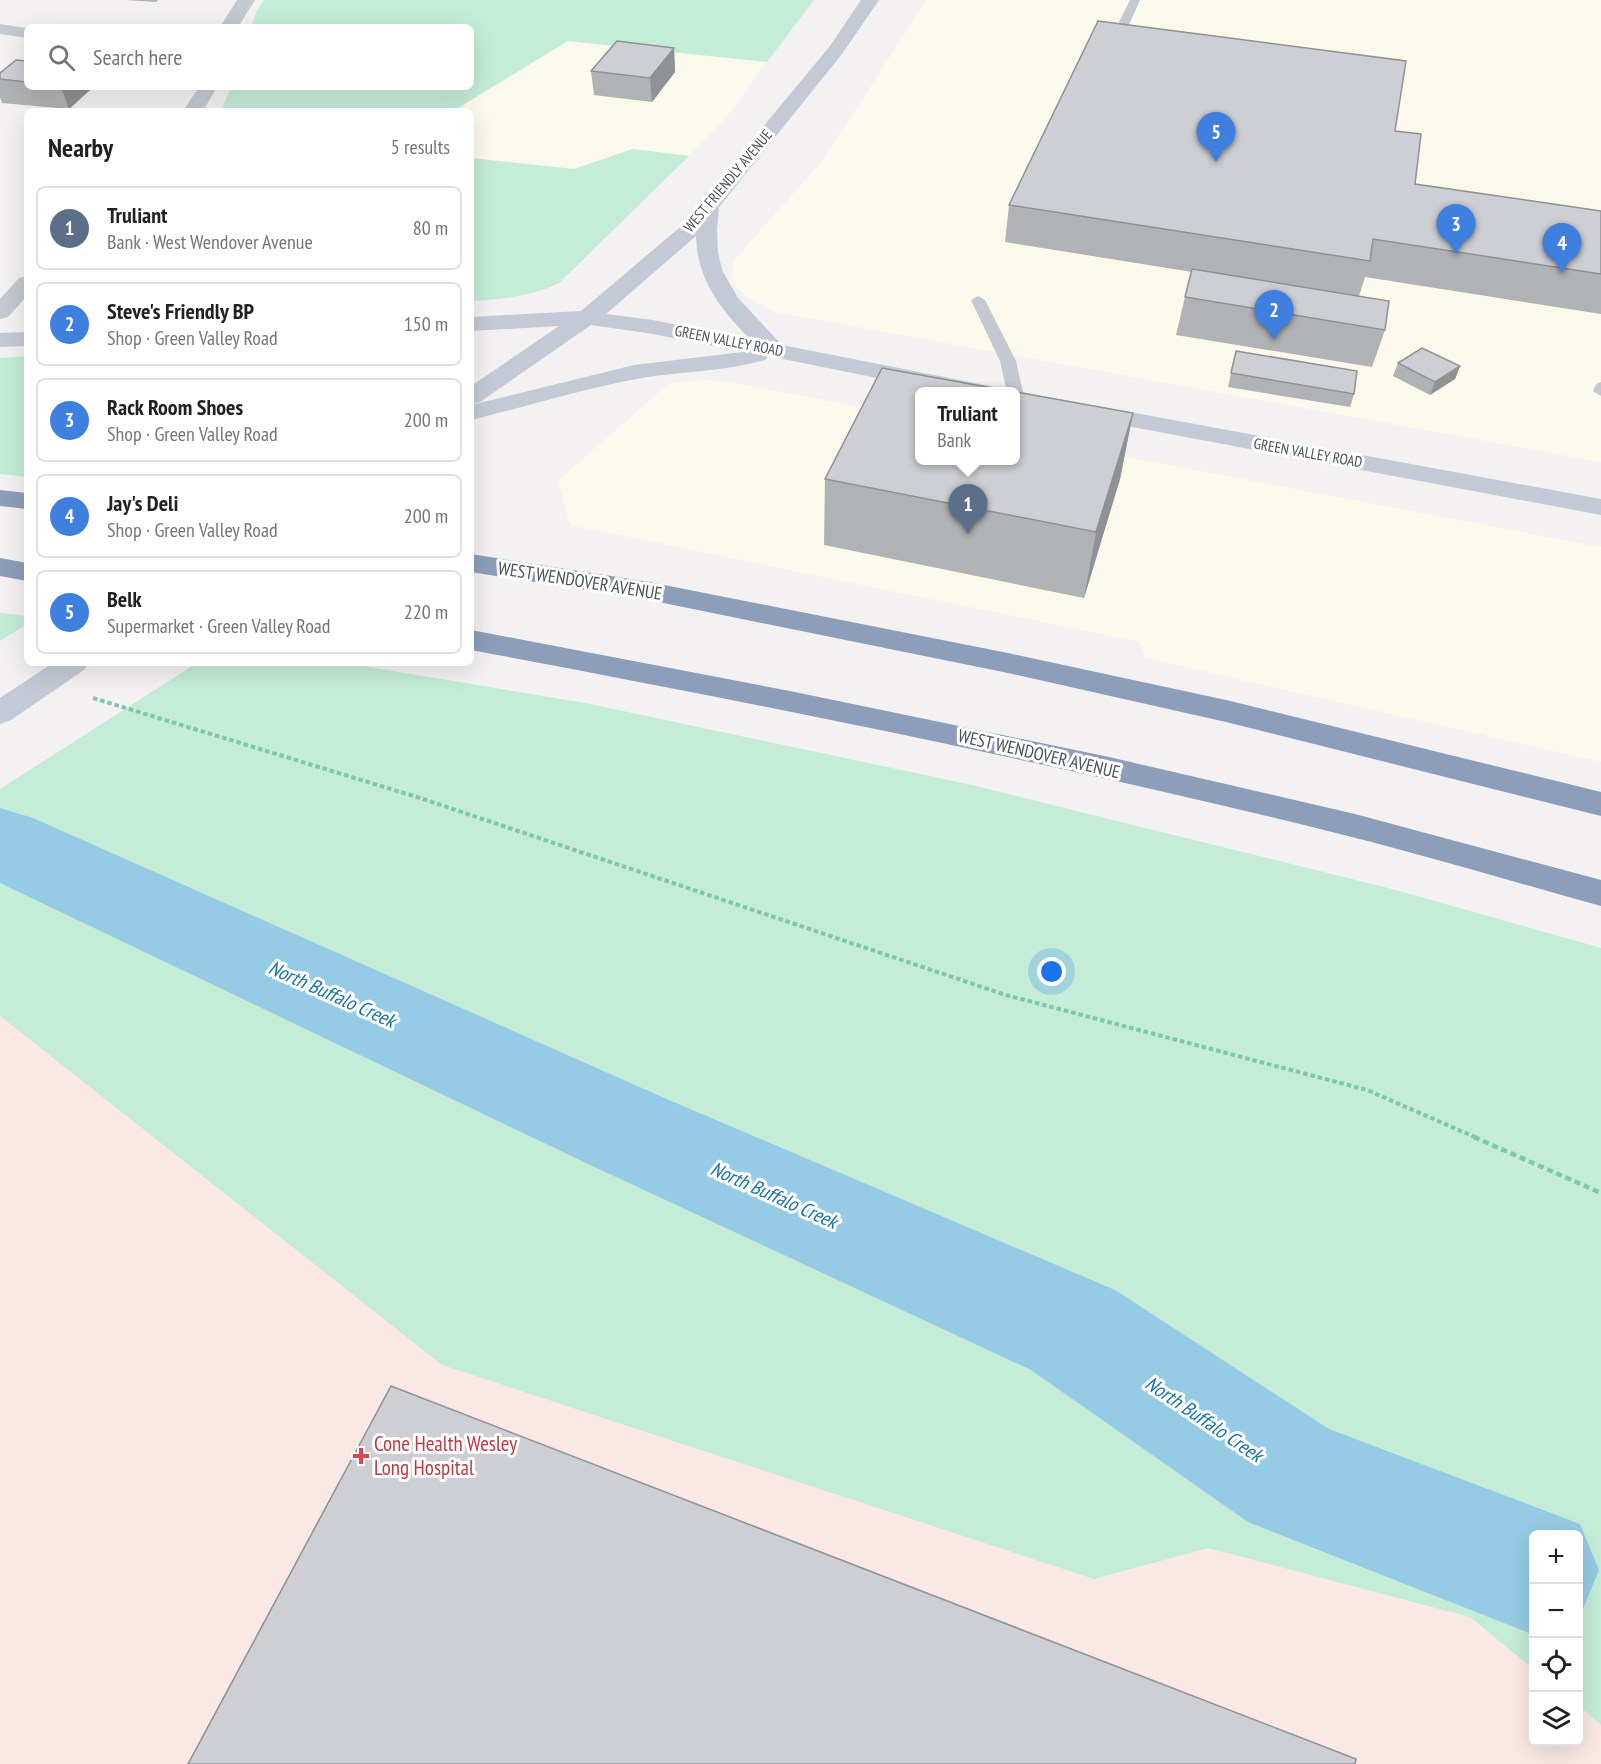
<!DOCTYPE html>
<html lang="en">
<head>
<meta charset="utf-8">
<style>
  body { margin:0; font-family:"PT Sans Narrow",sans-serif; background:#f2f2f2; color:#202124 }
  .controls { position:absolute; right:18px; bottom:18px; display:grid; overflow:hidden; border-radius:9px; box-shadow:0 6px 24px #0002 }
  .controls button { width:54px; height:54px; display:grid; place-items:center; padding:0; border:0; border-bottom:2px solid #e0e0e0; background:#fff; color:#202124; font:30px sans-serif }
  .you { position:absolute; left:1052px; top:972px; width:21px; height:21px; margin:-15px; border:4px solid #fff; border-radius:50%; background:#1a73e8; box-shadow:0 0 0 9px #1a73e833 }
  .badge { display:grid; place-items:center; width:39px; height:39px; border-radius:50%; background:#2a61d3; color:#fff; font-size:20px; font-weight:700 }
  .pin { position:absolute; translate:-50% -50px; filter:drop-shadow(0 2px 3px #0008) }
  .pin::after { content:''; position:absolute; top:32px; width:21px; height:18px; background:inherit; clip-path:polygon(0 0,100% 0,50% 100%) }
  .popup { position:absolute; left:915px; top:387px; width:105px; height:78px; box-sizing:border-box; display:grid; place-content:center; border-radius:9px; background:#fff; filter:drop-shadow(0 2px 4px #0005); font-size:20px; white-space:nowrap; color:#757577 }
  .popup b { font-size:22px; color:#202124 }
  .popup::after { content:''; position:absolute; left:50%; top:100%; margin-left:-12px; border:12px solid transparent; border-top-color:#fff }
  .list { margin:0; padding:0; list-style:none }
  h2 { display:flex; justify-content:space-between; align-items:center; height:78px; margin:0; padding:0 24px; font-size:26px }
  h2 small { font-size:20px; font-weight:400; color:#757577 }
  .list li { display:grid; grid-template-columns:39px 1fr auto; gap:18px; align-items:center; box-sizing:border-box; height:84px; margin:0 12px 12px; padding:0 12px; border:2px solid #e0e0e0; border-radius:9px }
  .list b { display:block; font-size:22px; white-space:nowrap }
  .list p { margin:0; font-size:20px; white-space:nowrap; color:#757577 }
  .list em { font-size:20px; font-style:normal; color:#757577 }
  .icon { flex:none; width:33px; height:33px; fill:none; stroke:currentColor; stroke-width:2; stroke-linecap:round; stroke-linejoin:round }
  .map { position:relative; flex:none; width:1601px; height:1764px; overflow:hidden }
  .search { position:absolute; background:#fff; box-shadow:0 6px 24px #0002; left:24px; top:24px; width:450px; height:66px; display:flex; align-items:center; gap:15px; box-sizing:border-box; padding:0 21px; border-radius:9px; color:#757577; font-size:22px }
  .panel { position:absolute; background:#fff; box-shadow:0 6px 24px #0002; left:24px; top:108px; width:450px; height:558px; border-radius:9px }
  .map>svg:first-child { display:block }
  .commercial { fill:#fbf8ec }
  .medical { fill:#f9e8e4 }
  .green { fill:#c4ecd7 }
  .lines { fill:none; stroke-linecap:round; stroke-linejoin:round }
  .river { fill:#95cbe5; fill-rule:evenodd }
  .path-far1 { stroke:#7ec7ab; stroke-width:4; stroke-dasharray:4.5 3; stroke-linecap:butt }
  .path { stroke:#7ec7ab; stroke-width:4.5; stroke-dasharray:6 4; stroke-linecap:butt }
  .lane { fill:#c2c9d1; fill-rule:evenodd }
  .street { fill:#c2c9d1; fill-rule:evenodd }
  .secondary { fill:#c3cad5; fill-rule:evenodd }
  .highway { fill:#8d9eba; fill-rule:evenodd }
  .wall { fill:#b1b2b6 }
  .shaded-wall { fill:#909194 }
  .building { fill:#cecfd4; stroke:#909194; stroke-width:1.5 }
  .health-dot { fill:#e0444e; stroke:#fff; stroke-width:2 }
  .labels { text-anchor:middle; stroke-width:6; stroke-linejoin:round; paint-order:stroke }
  .far-street-label { font-size:15px; fill:#4a525c; stroke:#fff }
  .street-label { font-size:18px; fill:#4a525c; stroke:#fff }
  .water-label { font-size:20px; font-style:italic; fill:#1a75a0; stroke:#fff }
  .near-health-label { font-size:21px; fill:#be3a42; stroke:#fff; text-anchor:start }
</style>
</head>
<body>
<div class="map">
<svg width="1601" height="1764" viewBox="0 0 1601 1764">
  <rect width="100%" height="100%" fill="#f3f1f1"/>
  <path class="commercial" d="M927,0H1601V462L776,312L756,303L741,292L733,282L732,271L735,259L821,162Z
    M568,41L767,62L726,118L689,156L632,149L574,169L471,158V111H453Z
    M698,380L724,381L920,418V460H1016V436L1601,547V762L1145,658L1140,642L570,525L558,481L669,383Z"/>
  <path class="medical" d="M0,1016L442,1365L1094,1579L1208,1548L1470,1617L1533,1669L1534,1742H1578L1579,1706L1601,1725V1764H0Z"/>
  <path class="green" d="M264,0H814L767,62L568,41L453,111H221L231,87H471V27H251L256,12Z
    M633,149L689,156L559,283C532,296 502,300 471,301V158L574,169Z
    M27,356V477L0,474V358Z
    M0,613L27,616V624L0,641Z
    M197,663H345L590,704L972,785L1392,889L1601,948V1725L1579,1706L1578,1534H1534L1533,1669L1470,1617L1208,1548L1094,1579L442,1365L0,1016V789Z"/>
  <g class="lines">
    <path class="river" d="M0,808L33,818L662,1097L1115,1290L1329,1429L1580,1524L1599,1570L1580,1616L1578,1534H1534V1635L1248,1522L1031,1370L586,1163L0,883Z"/>
    <path class="path-far1" d="M93,698L417,797L1006,995L1367,1090L1477,1138"/>
    <path class="path" d="M1474,1137L1601,1193"/>
    <path class="lane" d="M1130,0H1140L1124,36L1122,38H1114L1112,36Z
      M978,296L985,300L1016,361L1023,392L1020,395L1016,396V392H1007L1000,361L971,300Z
      M1601,382V396L1593,391L1596,384Z"/>
    <path class="street" d="M237,0H255L238,27H220Z
      M0,24L27,28V38L0,34Z
      M199,87H217L203,111H183Z
      M27,276V296L8,317L0,319V299L19,278Z"/>
    <path class="secondary" d="M861,0H879L842,54L719,207L717,230L718,252L722,270L738,298L782,345L985,385L994,387L997,392H946L768,356L765,360C724,372 680,371 637,379C581,389 526,407 471,420V405L634,365L743,352L653,334L591,325L480,402L471,404V386L559,326L471,331V317L581,311L679,228L830,46ZM696,236C697,279 720,309 750,339L653,320L606,314Z
      M27,332V346L0,347V333Z
      M1016,391L1601,499V515L1016,405V392H1013Z
      M53,663H89L84,670L11,720L0,724V698Z"/>
    <path class="highway" d="M0,490L27,493V509L0,506Z
      M471,554L649,582L1008,653L1226,700L1601,792V816L1226,722L1008,673L649,600L471,572Z
      M0,558L27,563V581L0,576Z
      M471,630L790,691L1109,757L1355,814L1601,880V906C1507,880 1414,852 1320,829C1039,760 755,703 471,650Z"/>
  </g>
  <path class="wall" d="M126,0H158L156,2Z
    M674,48L675,72L652,102L594,95L591,71Z
    M27,61V87H89L90,90L69,109L2,103L0,97V73Z
    M1395,131L1415,184L1601,211V314L1365,277L1359,296L1385,330L1372,367L1176,335L1185,297L1192,272L1005,242L1009,205Z
    M1236,351L1354,394L1350,407L1228,387Z
    M1398,363L1460,366L1455,379L1430,395L1393,376Z
    M1133,413L1120,479L1084,598L824,545L825,479Z"/>
  <path class="shaded-wall" d="M674,48L675,72L652,102L650,78Z
    M61,87H89L90,90L69,109Z
    M1460,366L1455,379L1430,395L1435,382Z
    M1133,413L1120,479L1084,598L1096,532Z"/>
  <path class="building" d="M1098,21L1406,61L1395,131L1421,134L1415,184L1601,211V274L1373,239L1370,261L1009,205Z
    M617,41L674,48L650,78L591,71Z
    M16,60L27,61V82L0,79V73Z
    M1192,269L1389,301L1385,330L1185,297Z
    M1422,348L1460,366L1435,382L1398,363Z
    M1236,351L1357,371L1354,394L1231,373Z
    M882,368L1014,392H920V460H1016V392L1133,413L1096,532L825,479Z
    M391,1386L1356,1759L1355,1764H188Z"/>
  <path class="health-dot" d="M358 1447h6v6h6v6h-6v6h-6v-6h-6v-6h6z"/>
  <g class="labels">
    <g class="far-street-label">
      <text transform="translate(728 181) rotate(-50)" y="5">WEST FRIENDLY AVENUE</text>
      <text transform="translate(729 341) rotate(11)" y="5">GREEN VALLEY ROAD</text>
      <text transform="translate(1308 453) rotate(10)" y="5">GREEN VALLEY ROAD</text>
    </g>
    <g class="street-label">
      <text transform="translate(580 581) rotate(9)" y="6">WEST WENDOVER AVENUE</text>
      <text transform="translate(1039 754) rotate(13)" y="6">WEST WENDOVER AVENUE</text>
    </g>
    <g class="water-label">
      <text transform="translate(332 994) rotate(24)" y="7">North Buffalo Creek</text>
      <text transform="translate(774 1195) rotate(24)" y="7">North Buffalo Creek</text>
      <text transform="translate(1204 1419) rotate(34)" y="7">North Buffalo Creek</text>
    </g>
    <g class="near-health-label">
      <text x="374" y="1451">Cone Health Wesley<tspan x="374" dy="24">Long Hospital</tspan></text>
    </g>
  </g>
</svg>
<div class="controls">
<button>+</button>
<button>−</button>
<button><svg class="icon" aria-label="locate" viewBox="0 0 24 24"><circle cx="12" cy="12" r="6"/><path d="M12 2v4M12 18v4M2 12h4M18 12h4"/></svg></button>
<button><svg class="icon" aria-label="layers" viewBox="0 0 24 24"><path d="M12 4l9 5-9 5-9-5zM3 14l9 5 9-5"/></svg></button>
</div>
<div class="you"></div>
<div class="pin badge" style="left:968px;top:534px;background:#5c6f8a">1</div>
<div class="popup"><b>Truliant</b>Bank</div>
<div class="pin badge" style="left:1274px;top:340px;background:#3f7fe0">2</div>
<div class="pin badge" style="left:1456px;top:254px;background:#3f7fe0">3</div>
<div class="pin badge" style="left:1562px;top:273px;background:#3f7fe0">4</div>
<div class="pin badge" style="left:1216px;top:162px;background:#3f7fe0">5</div>
<div class="search"><svg class="icon" aria-label="search" viewBox="0 0 24 24"><circle cx="10" cy="10" r="6"/><path d="M15 15l6 6"/></svg>Search here</div>
<section class="panel">
<h2>Nearby<small>5 results</small></h2>
<ul class="list">
<li><span class="badge" style="background:#5c6f8a">1</span><div><b>Truliant</b><p>Bank · West Wendover Avenue</p></div><em>80 m</em></li>
<li><span class="badge" style="background:#3f7fe0">2</span><div><b>Steve's Friendly BP</b><p>Shop · Green Valley Road</p></div><em>150 m</em></li>
<li><span class="badge" style="background:#3f7fe0">3</span><div><b>Rack Room Shoes</b><p>Shop · Green Valley Road</p></div><em>200 m</em></li>
<li><span class="badge" style="background:#3f7fe0">4</span><div><b>Jay's Deli</b><p>Shop · Green Valley Road</p></div><em>200 m</em></li>
<li><span class="badge" style="background:#3f7fe0">5</span><div><b>Belk</b><p>Supermarket · Green Valley Road</p></div><em>220 m</em></li>
</ul>
</section>
</div>
</body>
</html>
